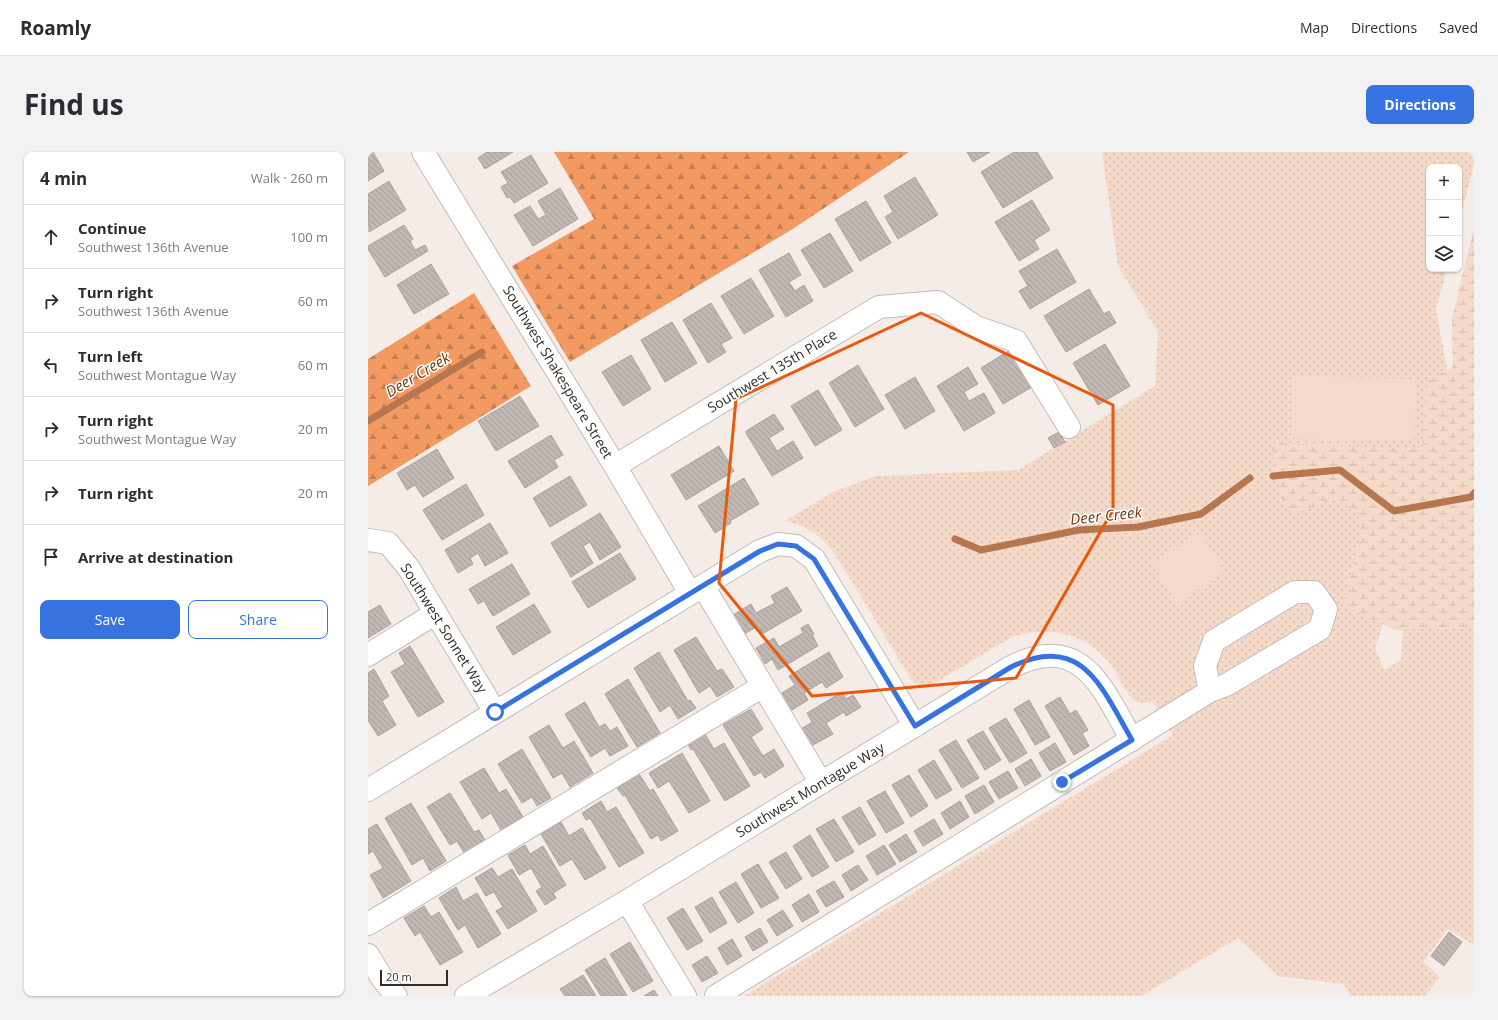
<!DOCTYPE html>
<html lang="en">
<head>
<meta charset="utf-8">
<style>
  body { margin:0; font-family:"Open Sans",sans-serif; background:#f2f2f3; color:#2b2b33 }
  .controls { position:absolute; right:12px; top:12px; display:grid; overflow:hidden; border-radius:8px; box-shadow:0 1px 3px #0004 }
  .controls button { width:36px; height:36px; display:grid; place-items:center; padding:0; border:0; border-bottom:1px solid #e1e1e2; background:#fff; color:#2b2b33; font:20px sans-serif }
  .scale { position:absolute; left:12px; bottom:10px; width:68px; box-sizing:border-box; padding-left:4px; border:2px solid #312e2c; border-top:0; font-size:11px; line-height:14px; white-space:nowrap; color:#312e2c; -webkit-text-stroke:3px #fff; paint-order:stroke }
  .stop { position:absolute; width:12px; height:12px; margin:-9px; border:3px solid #3772e1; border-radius:50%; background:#fff }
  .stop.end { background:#3772e1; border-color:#fff; box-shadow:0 1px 4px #0008 }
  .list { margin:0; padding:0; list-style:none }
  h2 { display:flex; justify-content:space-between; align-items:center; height:52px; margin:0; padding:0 16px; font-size:17px }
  h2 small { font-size:13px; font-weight:400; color:#7c7c81 }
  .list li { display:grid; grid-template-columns:26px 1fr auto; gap:12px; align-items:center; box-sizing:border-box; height:64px; padding:0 16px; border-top:1px solid #e1e1e2 }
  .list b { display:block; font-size:15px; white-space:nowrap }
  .list p { margin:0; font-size:13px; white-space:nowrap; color:#7c7c81 }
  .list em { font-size:13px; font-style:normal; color:#7c7c81 }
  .actions { display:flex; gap:8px; padding:12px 16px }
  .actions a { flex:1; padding:9px 0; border:1px solid #3772e1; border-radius:8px; text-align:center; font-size:14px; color:#3772e1 }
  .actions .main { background:#3772e1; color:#fff }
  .icon { flex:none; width:22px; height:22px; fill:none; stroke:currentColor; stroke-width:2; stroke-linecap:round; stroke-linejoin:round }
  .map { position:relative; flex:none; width:1106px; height:844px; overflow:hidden; border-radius:8px }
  header { display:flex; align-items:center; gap:24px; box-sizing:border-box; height:56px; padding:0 20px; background:#fff; border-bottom:1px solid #e1e1e2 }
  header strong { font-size:19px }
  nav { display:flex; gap:22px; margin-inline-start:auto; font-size:14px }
  .intro { display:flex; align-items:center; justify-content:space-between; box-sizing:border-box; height:96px; padding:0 24px }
  h1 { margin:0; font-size:28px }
  .button { padding:10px 18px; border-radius:8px; background:#3772e1; color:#fff; font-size:14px; font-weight:700 }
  main { display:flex; gap:24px; padding:0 24px }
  aside { flex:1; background:#fff; border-radius:8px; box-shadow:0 1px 3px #0004 }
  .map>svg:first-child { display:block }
  .grass { fill:url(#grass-dots) }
  .forest { fill:url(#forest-firs) }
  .wetland { fill:url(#wetland-marsh) }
  .garden { fill:#f5d9c9 }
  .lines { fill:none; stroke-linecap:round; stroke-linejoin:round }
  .stream { stroke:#b67750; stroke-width:7 }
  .building { fill:url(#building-back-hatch); stroke:#aba29d }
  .minor-casing { stroke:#c4bbb6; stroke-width:24 }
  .minor { stroke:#fff; stroke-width:22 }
  .route { stroke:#3772e1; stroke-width:5 }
  .marked { fill:none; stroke:#e8590c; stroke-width:3; stroke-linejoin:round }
  .labels { text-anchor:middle; stroke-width:3; stroke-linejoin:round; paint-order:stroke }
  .street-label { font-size:14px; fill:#312e2c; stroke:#fff }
  .water-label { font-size:15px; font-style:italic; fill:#70370d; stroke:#fff }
</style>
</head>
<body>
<header>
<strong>Roamly</strong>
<nav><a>Map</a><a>Directions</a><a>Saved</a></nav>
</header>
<div class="intro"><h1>Find us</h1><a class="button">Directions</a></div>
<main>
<aside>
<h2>4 min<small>Walk · 260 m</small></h2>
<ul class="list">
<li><svg class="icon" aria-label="ahead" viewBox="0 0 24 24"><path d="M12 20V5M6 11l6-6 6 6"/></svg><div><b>Continue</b><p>Southwest 136th Avenue</p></div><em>100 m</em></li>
<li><svg class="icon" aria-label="right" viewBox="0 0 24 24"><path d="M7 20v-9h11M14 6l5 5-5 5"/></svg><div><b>Turn right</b><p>Southwest 136th Avenue</p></div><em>60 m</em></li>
<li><svg class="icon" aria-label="left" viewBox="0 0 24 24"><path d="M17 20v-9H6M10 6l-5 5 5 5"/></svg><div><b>Turn left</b><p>Southwest Montague Way</p></div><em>60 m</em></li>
<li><svg class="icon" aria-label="right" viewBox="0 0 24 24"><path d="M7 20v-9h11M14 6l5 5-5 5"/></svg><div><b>Turn right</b><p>Southwest Montague Way</p></div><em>20 m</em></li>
<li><svg class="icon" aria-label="right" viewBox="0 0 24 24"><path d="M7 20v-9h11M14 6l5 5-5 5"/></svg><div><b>Turn right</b></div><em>20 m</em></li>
<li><svg class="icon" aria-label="arrive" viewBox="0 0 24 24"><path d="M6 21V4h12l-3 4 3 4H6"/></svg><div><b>Arrive at destination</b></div></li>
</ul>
<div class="actions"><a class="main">Save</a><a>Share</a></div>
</aside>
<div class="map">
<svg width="1106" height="844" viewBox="0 0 1106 844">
  <defs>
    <pattern id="grass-dots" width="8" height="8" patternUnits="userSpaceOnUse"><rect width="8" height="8" fill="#f5d9c9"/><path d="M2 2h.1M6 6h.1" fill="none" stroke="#d2bbad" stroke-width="1.8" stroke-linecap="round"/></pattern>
    <pattern id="forest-firs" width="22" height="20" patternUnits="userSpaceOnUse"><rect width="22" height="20" fill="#f39a62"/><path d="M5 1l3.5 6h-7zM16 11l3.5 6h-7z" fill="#c57e51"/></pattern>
    <pattern id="wetland-marsh" width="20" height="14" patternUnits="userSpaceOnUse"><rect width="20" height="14" fill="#f5d9c9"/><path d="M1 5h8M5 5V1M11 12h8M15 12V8" fill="none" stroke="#d2bbad"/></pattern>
    <pattern id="building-back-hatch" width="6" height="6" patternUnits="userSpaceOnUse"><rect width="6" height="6" fill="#c1b8b3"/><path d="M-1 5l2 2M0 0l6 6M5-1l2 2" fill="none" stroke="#a69e9a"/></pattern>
  </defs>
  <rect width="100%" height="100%" fill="#f6ece7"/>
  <path class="grass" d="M734,0H1106V13L1091,70V15H1061V117H1079L1068,157L1081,229L1062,331L1007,496L1016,518L1033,508L1035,477L1106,476V793L1080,777L1055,810L1072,825L1057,844H983L976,832L910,824L870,786L773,844H376L805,583L784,549C778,551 772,552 766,548C758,542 753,529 748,520C724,483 685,472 644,485L565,532C556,536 550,535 543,527L467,402C453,383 440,374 417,369L465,340L508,324L650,318L787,234L790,180L750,114Z"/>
  <path class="forest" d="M186,0H541L423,78L202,210L144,114L226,67Z
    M106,141L163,234L0,334V207Z"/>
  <path class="wetland" d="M1106,76V476L1027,478L975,453L988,399L995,382L990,364L970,347L952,350L935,361L923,358L916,352L903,291L1054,297L1059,230L1085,215L1084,166Z"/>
  <path class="garden" d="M925,225L1047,227L1046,288L923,286Z
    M832,381L857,420L809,451L784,411Z"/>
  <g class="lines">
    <path class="stream" d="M0,269L114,200
      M905,324L972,318L1026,359L1103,345L1106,341
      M587,387L613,398L711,378L770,375L833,362L882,326"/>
  </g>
  <path class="building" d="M0,0H5L16,19L0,29Z
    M119,0H145L117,17L110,6Z
    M599,0H622L605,10Z
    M646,0H669L685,26L635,56L613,20Z
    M163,3L180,31L146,51L142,45L139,46L133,35L140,31L133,20Z
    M547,25L570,63L530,87L517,65L525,60L516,44Z
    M21,29L38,58L1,80L0,42Z
    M192,36L210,67L165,94L146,63L162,54L170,67L178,63L170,49Z
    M664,48L682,78L666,88L671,97L651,109L627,70Z
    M498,49L523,91L492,109L467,67Z
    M36,73L45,87L42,89L47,98L57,93L60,99L17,125L0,97V94Z
    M462,81L485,119L456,136L433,98Z
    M689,97L708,130L662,157L651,139L660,134L651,119Z
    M421,101L433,123L421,130L427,139L436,133L445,149L418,165L391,118Z
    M63,112L81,142L46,162L29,133Z
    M383,126L406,164L376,182L353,144Z
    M721,137L736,162L741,159L748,171L698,200L676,164Z
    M343,151L364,186L353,192L358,200L340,211L315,168Z
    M304,170L329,211L297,230L273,188Z
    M737,192L762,234L730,253L705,211Z
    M642,198L664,235L635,252L613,216Z
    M263,203L283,237L255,254L234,220Z
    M490,213L516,257L487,275L461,231Z
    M600,215L610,232L596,240L601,249L616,241L627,261L596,279L569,234Z
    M547,225L567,259L537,277L517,243Z
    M450,238L474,278L447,294L423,254Z
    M152,244L171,274L128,299L110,269Z
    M406,262L416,277L401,286L409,299L425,289L435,306L404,324L378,281V279Z
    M691,280L697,290L686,296L680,286Z
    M183,283L195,303L186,308L190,315L157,336L140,309Z
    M351,294L366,319L318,348L303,323Z
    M69,297L86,326L55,345L47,333L39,338L29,321Z
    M202,324L219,353L182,375L165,346Z
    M376,326L391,352L362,369L363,371L347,381L330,354Z
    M98,332L116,363L74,388L55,358Z
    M232,361L253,395L232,408L222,390L215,394L225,411L203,425L183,391Z
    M122,371L140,401L117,414L110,401L102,406L105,412L90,421L77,398Z
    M252,401L268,427L220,456L204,430Z
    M144,412L162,442L125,464L116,449L110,452L101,437Z
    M419,435L434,459L394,482L390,474L376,482L365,463L383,452L388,461L407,451L403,444Z
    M166,452L183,480L145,503L128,475Z
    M12,453L23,472L0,486V460Z
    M440,472L446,482L444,483L450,494L410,518L404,507L397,512L388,496L406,486L411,495L435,481L433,476Z
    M328,485L349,519L354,517L366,535L349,545L342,534L331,541L306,498Z
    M42,494L76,550L50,565L23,520L37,512L31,501Z
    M291,500L320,549L322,548L328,556L310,567L302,553L292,560L266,516Z
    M461,500L475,525L458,536L454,530L436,541L440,548L424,558L414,541L427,533L421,524Z
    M6,517L21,544L14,549L28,573L10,584L0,568V521Z
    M260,527L292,581L269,595L237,542Z
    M474,540L478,547L485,543L493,555L478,564L476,560L458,571L465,582L443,594L433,577L444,570L439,561Z
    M692,545L702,562L708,558L720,578L714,581L721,594L706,603L677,554Z
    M661,548L682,585L667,593L646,557Z
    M217,550L231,575L237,572L242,579L249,575L260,594L242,604L237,596L223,605L197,562Z
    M383,557L395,577L383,585L395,604L406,597L416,614L397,626L393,620L386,624L355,573Z
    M638,566L659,601L642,611L621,576Z
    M181,573L195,596L206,589L225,621L202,635L194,621L185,626L161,585Z
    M615,579L633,608L617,618L599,588Z
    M337,582L346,597L356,591L382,634L357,649L325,597L323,598L320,592Z
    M588,588L611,626L594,636L571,598Z
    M687,591L698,610L682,619L671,601Z
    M154,597L183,646L169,654L164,645L154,651L130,612Z
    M314,601L342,649L321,661L301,629L290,636L281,621Z
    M663,607L673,624L657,634L647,617Z
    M566,608L584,638L568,647L550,618Z
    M116,616L131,641L138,637L155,665L133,678L123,661L114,667L92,630Z
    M640,619L650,636L631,647L621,630Z
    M271,622L282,639L285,637L310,679L293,689L290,683L283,687L257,643L255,644L249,636Z
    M541,623L560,654L543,665L524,633Z
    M616,633L626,650L607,662L597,644Z
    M517,639L536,671L518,681L499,649Z
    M82,641L106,680L111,678L117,688L96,701L89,689L82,693L59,655Z
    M233,649L239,660L248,655L276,701L251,715L222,666L218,668L214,661Z
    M592,649L601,665L582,677L573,661Z
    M43,651L78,709L62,719L55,706L44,713L17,666Z
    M492,655L508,683L491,693L474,665Z
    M466,667L486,700L468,710L448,677Z
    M566,667L575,682L555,694L546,679Z
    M193,670L201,684L214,676L238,716L217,728L204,707L192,714L173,682Z
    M9,672L43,729L15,746L2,723L15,716L5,699L0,702V677Z
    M538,682L549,700L532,710L521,693Z
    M442,683L461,715L444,725L425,694Z
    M157,693L162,702L175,694L198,733L185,741L188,746L177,753L168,739L174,735L163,716L151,723L140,703Z
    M516,693L528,712L509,723L498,704Z
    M418,700L434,727L418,737L401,710Z
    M390,712L411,746L393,756L373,722Z
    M490,713L500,728L483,739L474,723Z
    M124,716L130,725L144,717L169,759L140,777L128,759L135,755L126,740L118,744L107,726Z
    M466,729L476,745L458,755L448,739Z
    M368,730L386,761L370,771L351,740Z
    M88,735L95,749L109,741L133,782L110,796L97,773L90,778L71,746Z
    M441,742L451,760L434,770L424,753Z
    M344,745L359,771L342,781L327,755Z
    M56,754L63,765L71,760L95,800L72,813L52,780L47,784L36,766Z
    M315,756L335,789L319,798L299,766Z
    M415,758L425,774L409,784L399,768Z
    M392,776L400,790L385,799L377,785Z
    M1081,780L1094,790L1076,814L1063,804Z
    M364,787L374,804L359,813L350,796Z
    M262,790L285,829L265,840L242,802Z
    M339,804L350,821L334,830L324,813Z
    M237,806L259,844H233L217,818Z
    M215,823L228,844H197L192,837Z
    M286,838L290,844H276Z"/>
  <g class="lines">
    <defs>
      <path id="minor" d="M55,0L247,314L322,441
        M247,314L511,155L570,150L608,175L648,189L701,275
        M0,388L20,391L40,415L127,560
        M335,434L453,631
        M0,503L68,461
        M0,638L392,399L410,392L428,394L446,407L547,574
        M259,749L317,844
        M0,772L395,534
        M0,803L14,826L28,844
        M98,844L259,749L643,515C714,479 734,536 764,588
        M348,844L842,539L858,533L952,477L958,457L946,440H927L846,489L837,514L842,539"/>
    </defs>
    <use href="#minor" class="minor-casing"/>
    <use href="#minor" class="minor"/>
  </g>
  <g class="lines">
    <path class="route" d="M127,560L392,399L410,392L428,394L446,407L547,574L643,515C714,480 734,536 764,588L694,630"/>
  </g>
  <path class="marked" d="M553,161L745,253V358L648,526L444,544L351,431L368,247Z"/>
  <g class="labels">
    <g class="street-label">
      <text transform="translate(404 219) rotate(-31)" y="5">Southwest 135th Place</text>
      <text transform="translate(190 220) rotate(59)" y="5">Southwest Shakespeare Street</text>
      <text transform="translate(76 476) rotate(58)" y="5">Southwest Sonnet Way</text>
      <text transform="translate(442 638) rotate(-31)" y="5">Southwest Montague Way</text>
    </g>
    <g class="water-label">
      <text transform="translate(50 223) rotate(-31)" y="5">Deer Creek</text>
      <text transform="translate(738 364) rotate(-6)" y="5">Deer Creek</text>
    </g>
  </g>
</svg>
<div class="controls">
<button>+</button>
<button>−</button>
<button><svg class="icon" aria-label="layers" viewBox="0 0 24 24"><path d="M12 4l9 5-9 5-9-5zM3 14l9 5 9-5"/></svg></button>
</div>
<div class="scale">20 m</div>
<div class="stop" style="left:127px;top:560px"></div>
<div class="stop end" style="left:694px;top:630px"></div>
</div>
</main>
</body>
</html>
